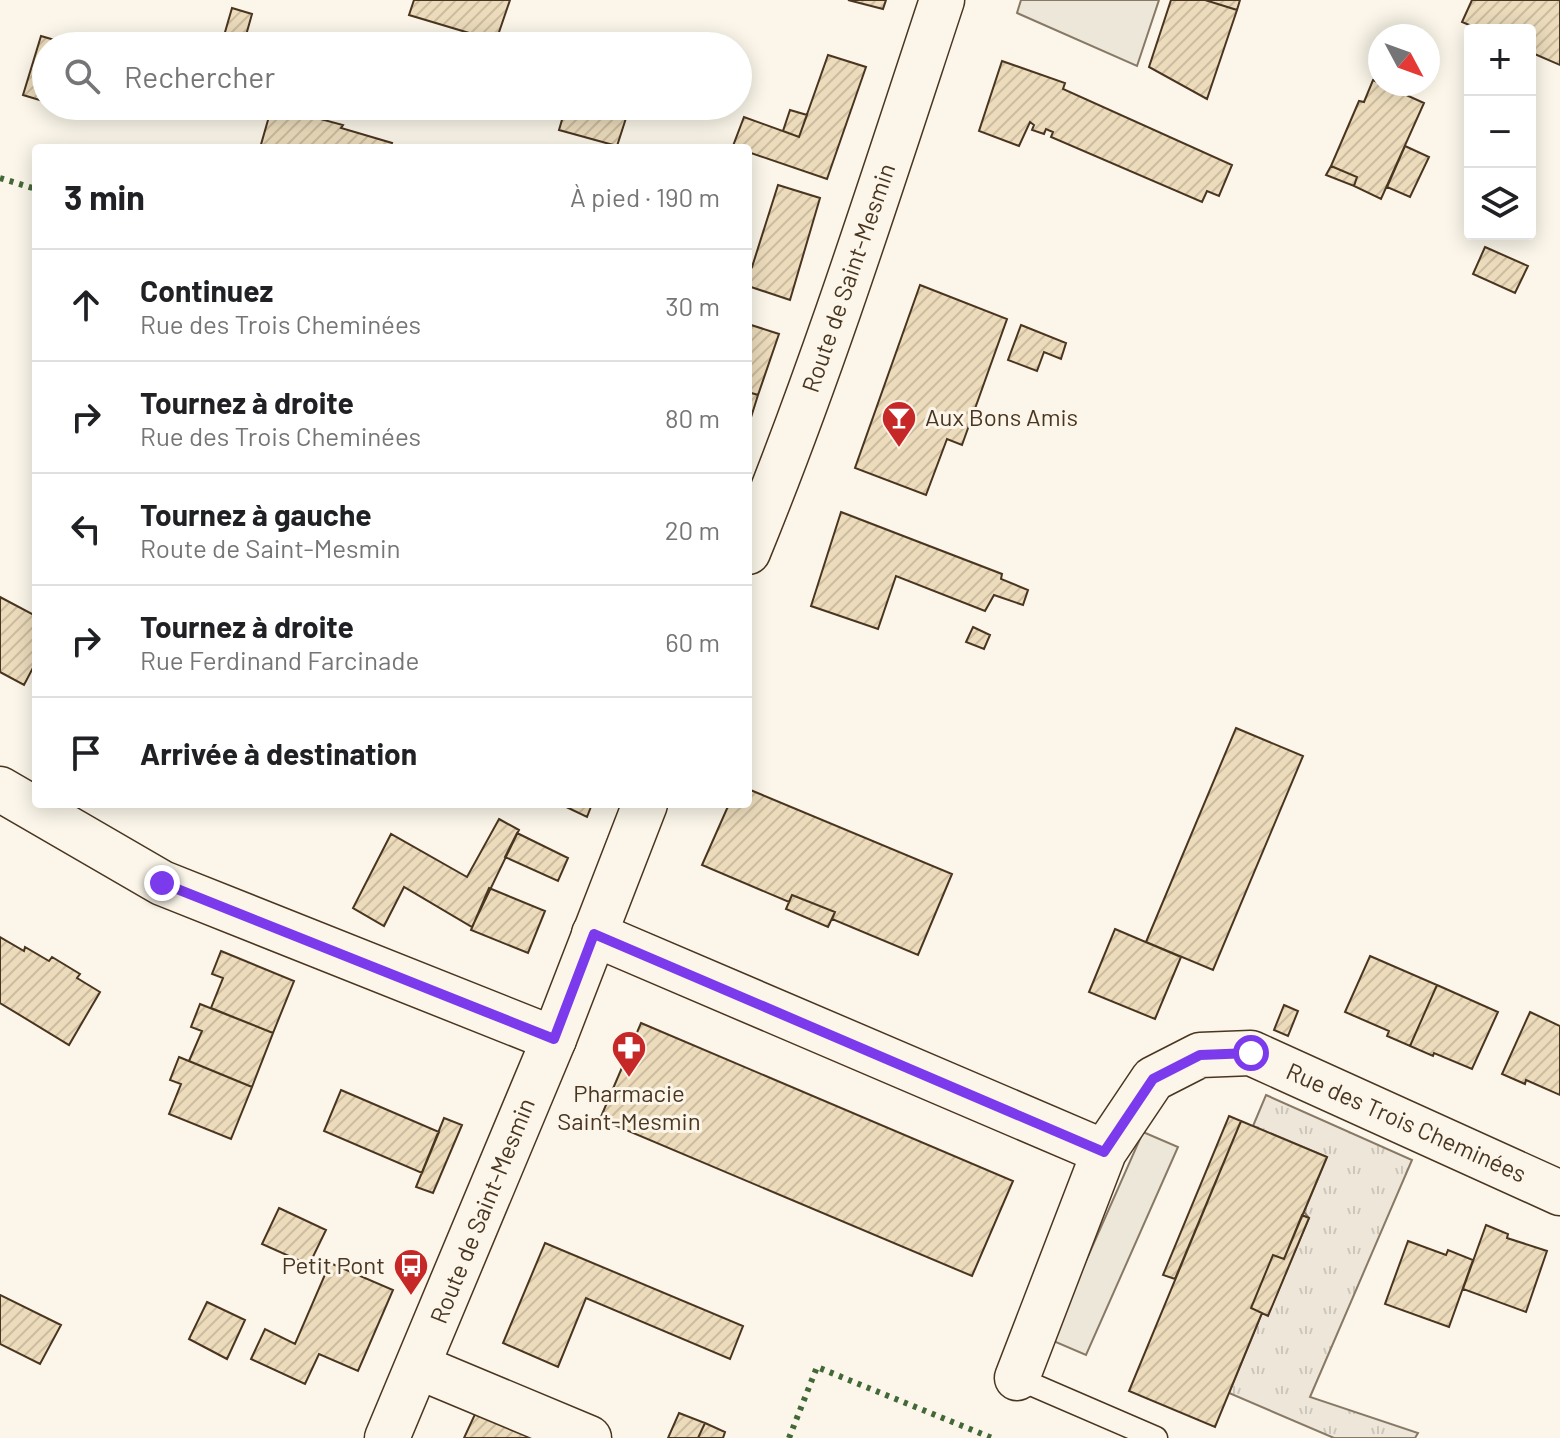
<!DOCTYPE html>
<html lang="fr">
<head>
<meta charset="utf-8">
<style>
  body { margin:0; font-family:Barlow,sans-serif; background:#f2f2f2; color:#202124 }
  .controls { position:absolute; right:24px; top:24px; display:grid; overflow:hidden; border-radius:8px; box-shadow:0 4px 20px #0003 }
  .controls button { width:72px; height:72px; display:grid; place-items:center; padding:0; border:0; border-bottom:2px solid #e0e0e0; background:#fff; color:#202124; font:40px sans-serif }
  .compass { position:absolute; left:1368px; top:24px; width:72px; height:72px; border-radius:50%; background:#fff; box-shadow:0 4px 20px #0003; rotate:131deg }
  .stop { position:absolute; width:24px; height:24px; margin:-18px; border:6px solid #7c3aed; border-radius:50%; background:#fff }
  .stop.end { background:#7c3aed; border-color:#fff; box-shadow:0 2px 8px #0008 }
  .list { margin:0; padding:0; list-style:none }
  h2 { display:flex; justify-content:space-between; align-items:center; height:104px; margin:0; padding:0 32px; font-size:34px }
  h2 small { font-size:26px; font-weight:400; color:#757577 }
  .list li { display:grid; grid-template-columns:52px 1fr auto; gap:24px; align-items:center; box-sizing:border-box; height:112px; padding:0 32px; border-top:2px solid #e0e0e0 }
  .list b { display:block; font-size:30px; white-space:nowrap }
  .list p { margin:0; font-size:26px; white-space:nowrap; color:#757577 }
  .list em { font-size:26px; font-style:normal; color:#757577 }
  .icon { flex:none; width:44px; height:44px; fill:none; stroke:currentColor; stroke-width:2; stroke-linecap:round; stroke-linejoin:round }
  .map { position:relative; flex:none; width:1560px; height:1438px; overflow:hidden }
  .search { position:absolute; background:#fff; box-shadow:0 4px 20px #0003; left:32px; top:32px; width:720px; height:88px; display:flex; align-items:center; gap:20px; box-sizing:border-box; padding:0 28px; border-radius:44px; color:#757577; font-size:30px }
  .panel { position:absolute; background:#fff; box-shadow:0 4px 20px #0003; left:32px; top:144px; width:720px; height:664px; border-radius:8px }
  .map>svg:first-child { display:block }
  .grass { fill:url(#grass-tufts); stroke:#887966; stroke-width:2 }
  .parking { fill:#ede7d9; stroke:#887966; stroke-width:2 }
  .building { fill:url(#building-hatch); stroke:#4a3520; stroke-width:2 }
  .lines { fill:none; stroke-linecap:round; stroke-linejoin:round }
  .lane-casing { stroke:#4a3520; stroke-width:25 }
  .street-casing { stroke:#4a3520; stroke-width:47 }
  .secondary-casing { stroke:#4a3520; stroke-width:47 }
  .lane { stroke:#fbf6e9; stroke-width:22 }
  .street { stroke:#fbf6e9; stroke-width:44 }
  .secondary { stroke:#fbf6e9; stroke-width:44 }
  .hedge { stroke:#436837; stroke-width:6; stroke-dasharray:4 6; stroke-linecap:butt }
  .route { stroke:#7c3aed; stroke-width:10 }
  .labels { text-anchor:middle; stroke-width:6; stroke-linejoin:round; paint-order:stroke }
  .street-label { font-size:24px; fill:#4a3520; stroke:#fbf6e9 }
  .poi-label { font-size:24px; fill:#4a3520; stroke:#fbf6e9; text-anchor:start }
</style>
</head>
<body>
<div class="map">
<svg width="1560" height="1438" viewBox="0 0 1560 1438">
  <defs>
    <pattern id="grass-tufts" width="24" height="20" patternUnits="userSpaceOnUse" patternTransform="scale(2)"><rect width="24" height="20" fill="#ede6d9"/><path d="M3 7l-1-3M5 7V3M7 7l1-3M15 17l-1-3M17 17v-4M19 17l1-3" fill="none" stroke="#cdc6ba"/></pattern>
    <pattern id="building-hatch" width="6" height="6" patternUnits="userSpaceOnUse" patternTransform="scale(2)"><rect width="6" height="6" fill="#ecdcbc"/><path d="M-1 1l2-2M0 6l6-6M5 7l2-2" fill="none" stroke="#ccbda1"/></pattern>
  </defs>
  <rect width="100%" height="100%" fill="#fbf6e9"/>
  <path class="grass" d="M1266,1095L1412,1160L1310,1397L1418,1433L1415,1438H1334L1229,1393L1262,1313L1268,1315L1309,1218L1304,1212L1327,1157L1253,1126Z"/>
  <path class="parking" d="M1021,0H1159L1137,66L1017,13Z
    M1143,1132L1178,1147L1086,1355L1051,1340Z"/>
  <path class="building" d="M414,0H510L496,41L409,15Z
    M848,0H886L883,9Z
    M1171,0H1205L1237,10L1207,99L1149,67Z
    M1205,0H1240L1237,10Z
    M1472,0H1560V65L1530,52V30H1481L1462,22Z
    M232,8L252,14L243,46H221Z
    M41,36L75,46H46V102L23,95Z
    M828,55L866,67L827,179L748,152V148L733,146L744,117L799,137Z
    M1002,61L1065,83L1063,89L1232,165L1219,196L1207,191L1202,202L1051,137L1053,132L1046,129L1044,134L1032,130L1034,125L1030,122L1019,146L979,131Z
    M1373,80L1424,103L1381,199L1354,186L1357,177L1331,166L1359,101L1364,102Z
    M272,106L343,125L341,128L392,143L390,148H260Z
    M566,106H596L627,115L617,146L559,130Z
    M790,110L807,115L799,137L783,131Z
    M1405,146L1429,157L1410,197L1387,187Z
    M1331,166L1357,177L1354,186L1326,175Z
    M778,185L820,198L790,300L748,286V266L752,267Z
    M1485,247L1528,266L1515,293L1473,274Z
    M920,285L1007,319L962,445L947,439L926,495L855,468Z
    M748,324L779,334L758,395L748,392Z
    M1021,325L1066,343L1061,359L1044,352L1037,371L1008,360Z
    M748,392L758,395L748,427Z
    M841,512L1002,574L1001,579L1028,590L1023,605L994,595L985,611L896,576L878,629L811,606Z
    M0,597L36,616V662L24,685L0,672Z
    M973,627L990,635L984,649L966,642Z
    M1236,728L1303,756L1213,970L1146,942Z
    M748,789L952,874L918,955L832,919L835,912L792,895L789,902L702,865L729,804H748Z
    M560,804H592L587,817Z
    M499,819L519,830L472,927L404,887L384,926L353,908L391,834L467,877Z
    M517,833L568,858L558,881L505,857Z
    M489,888L545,911L528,953L471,930Z
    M792,895L835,912L828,927L786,909Z
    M1115,929L1181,957L1155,1019L1089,992Z
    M0,937L24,951L25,947L49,961L52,957L80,974L77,978L100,992L69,1045L0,1003Z
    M221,951L294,981L273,1033L211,1008L223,978L212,974Z
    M1370,956L1437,985L1410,1046L1387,1036L1389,1031L1345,1012Z
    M1437,985L1498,1012L1472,1069L1434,1053L1433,1056L1410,1046Z
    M200,1004L273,1033L252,1087L189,1061L202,1031L191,1027Z
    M1284,1005L1298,1011L1288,1036L1274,1030Z
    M1530,1012L1560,1026V1095L1526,1080L1525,1084L1502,1074Z
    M641,1023L1013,1181L972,1276L600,1119Z
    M179,1057L252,1087L231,1139L169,1114L181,1084L170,1080Z
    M341,1090L439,1132L422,1173L324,1131Z
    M1229,1116L1241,1121L1175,1279L1163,1275Z
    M444,1118L462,1125L433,1193L416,1187Z
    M1241,1121L1327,1157L1284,1259L1273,1255L1251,1308L1262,1313L1215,1427L1129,1391Z
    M279,1208L326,1230L309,1265L262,1244Z
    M1302,1215L1309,1218L1268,1316L1251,1308L1273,1255L1284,1259Z
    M1486,1225L1508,1234L1507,1238L1547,1251L1526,1312L1463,1289Z
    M1408,1241L1446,1255L1448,1250L1473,1260L1449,1327L1385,1304Z
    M545,1243L743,1326L730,1359L586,1298L558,1367L503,1343Z
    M330,1263L393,1290L358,1371L319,1354L305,1384L251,1359L265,1329L295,1344Z
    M0,1295L61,1325L40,1364L0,1344Z
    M207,1302L245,1320L227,1359L189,1339Z
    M476,1412L538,1438H464Z
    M679,1413L705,1423L698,1438H668Z
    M705,1423L725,1432L723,1438H698Z"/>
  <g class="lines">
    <defs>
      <path id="lane" d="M1017,1378L1156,1438"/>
      <path id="street" d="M0,789L162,883L554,1039
        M594,934L1104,1152L1017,1378
        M1104,1152L1153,1079L1200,1055L1251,1053L1560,1193
        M419,1367L589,1438"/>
      <path id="secondary" d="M748,552C822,371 881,185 942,0
        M387,1438L554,1039L645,804"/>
    </defs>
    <use href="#lane" class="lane-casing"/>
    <use href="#street" class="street-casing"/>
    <use href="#secondary" class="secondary-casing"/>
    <use href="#lane" class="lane"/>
    <use href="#street" class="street"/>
    <use href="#secondary" class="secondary"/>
    <path class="hedge" d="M0,178L36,189
      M789,1438L817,1367L992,1438"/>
  </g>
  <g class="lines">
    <path class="route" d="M162,883L554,1039L594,934L1104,1152L1153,1079L1200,1055L1251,1053"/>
  </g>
  <defs>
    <symbol id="bar-pin" viewBox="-11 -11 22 30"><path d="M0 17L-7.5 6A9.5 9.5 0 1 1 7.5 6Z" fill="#c62828" stroke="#fbf6e9"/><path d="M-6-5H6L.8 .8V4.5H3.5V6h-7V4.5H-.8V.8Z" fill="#fff"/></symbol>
    <symbol id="pharmacy-pin" viewBox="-11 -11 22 30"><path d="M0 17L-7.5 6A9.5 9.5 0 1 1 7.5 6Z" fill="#c62828" stroke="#fbf6e9"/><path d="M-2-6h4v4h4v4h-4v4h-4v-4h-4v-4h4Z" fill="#fff"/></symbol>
    <symbol id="bus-pin" viewBox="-11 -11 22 30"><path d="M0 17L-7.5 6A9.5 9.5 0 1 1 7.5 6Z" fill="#c62828" stroke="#fbf6e9"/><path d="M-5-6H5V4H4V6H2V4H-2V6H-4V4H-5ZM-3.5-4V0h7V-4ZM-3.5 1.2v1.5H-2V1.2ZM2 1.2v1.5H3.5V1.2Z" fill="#fff"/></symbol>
  </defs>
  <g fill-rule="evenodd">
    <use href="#bar-pin" x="879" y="398" width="40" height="54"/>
    <use href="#pharmacy-pin" x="609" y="1028" width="40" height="54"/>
    <use href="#bus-pin" x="391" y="1246" width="40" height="54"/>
  </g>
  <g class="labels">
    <g class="street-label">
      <text transform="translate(849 278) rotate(-71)" y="8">Route de Saint-Mesmin</text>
      <text transform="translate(1406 1123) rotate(24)" y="8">Rue des Trois Cheminées</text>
      <text transform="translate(483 1211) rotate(-68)" y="8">Route de Saint-Mesmin</text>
    </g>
    <g class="poi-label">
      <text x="925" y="426">Aux Bons Amis</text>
      <text x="629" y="1102" text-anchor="middle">Pharmacie<tspan x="629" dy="28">Saint-Mesmin</tspan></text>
      <text x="385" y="1274" text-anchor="end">Petit Pont</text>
    </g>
  </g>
</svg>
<div class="controls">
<button>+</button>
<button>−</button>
<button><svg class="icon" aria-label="layers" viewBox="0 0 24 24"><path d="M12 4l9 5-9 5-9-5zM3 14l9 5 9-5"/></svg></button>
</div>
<svg class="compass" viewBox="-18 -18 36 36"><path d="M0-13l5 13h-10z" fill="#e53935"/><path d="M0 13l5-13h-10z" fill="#757577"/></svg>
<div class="stop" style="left:1251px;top:1053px"></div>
<div class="stop end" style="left:162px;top:883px"></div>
<div class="search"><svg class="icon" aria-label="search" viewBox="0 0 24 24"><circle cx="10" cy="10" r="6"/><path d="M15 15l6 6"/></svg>Rechercher</div>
<section class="panel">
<h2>3 min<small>À pied · 190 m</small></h2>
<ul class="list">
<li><svg class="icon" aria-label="ahead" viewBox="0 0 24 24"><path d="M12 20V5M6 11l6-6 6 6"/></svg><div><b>Continuez</b><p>Rue des Trois Cheminées</p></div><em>30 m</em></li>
<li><svg class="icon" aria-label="right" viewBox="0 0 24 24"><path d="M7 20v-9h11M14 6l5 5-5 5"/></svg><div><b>Tournez à droite</b><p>Rue des Trois Cheminées</p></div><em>80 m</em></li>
<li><svg class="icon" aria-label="left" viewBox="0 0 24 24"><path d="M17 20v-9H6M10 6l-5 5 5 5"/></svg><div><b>Tournez à gauche</b><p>Route de Saint-Mesmin</p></div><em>20 m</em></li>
<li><svg class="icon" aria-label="right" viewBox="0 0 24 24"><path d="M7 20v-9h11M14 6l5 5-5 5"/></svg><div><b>Tournez à droite</b><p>Rue Ferdinand Farcinade</p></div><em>60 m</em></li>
<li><svg class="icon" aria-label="arrive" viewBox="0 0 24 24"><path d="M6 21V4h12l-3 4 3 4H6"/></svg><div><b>Arrivée à destination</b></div></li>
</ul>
</section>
</div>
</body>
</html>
